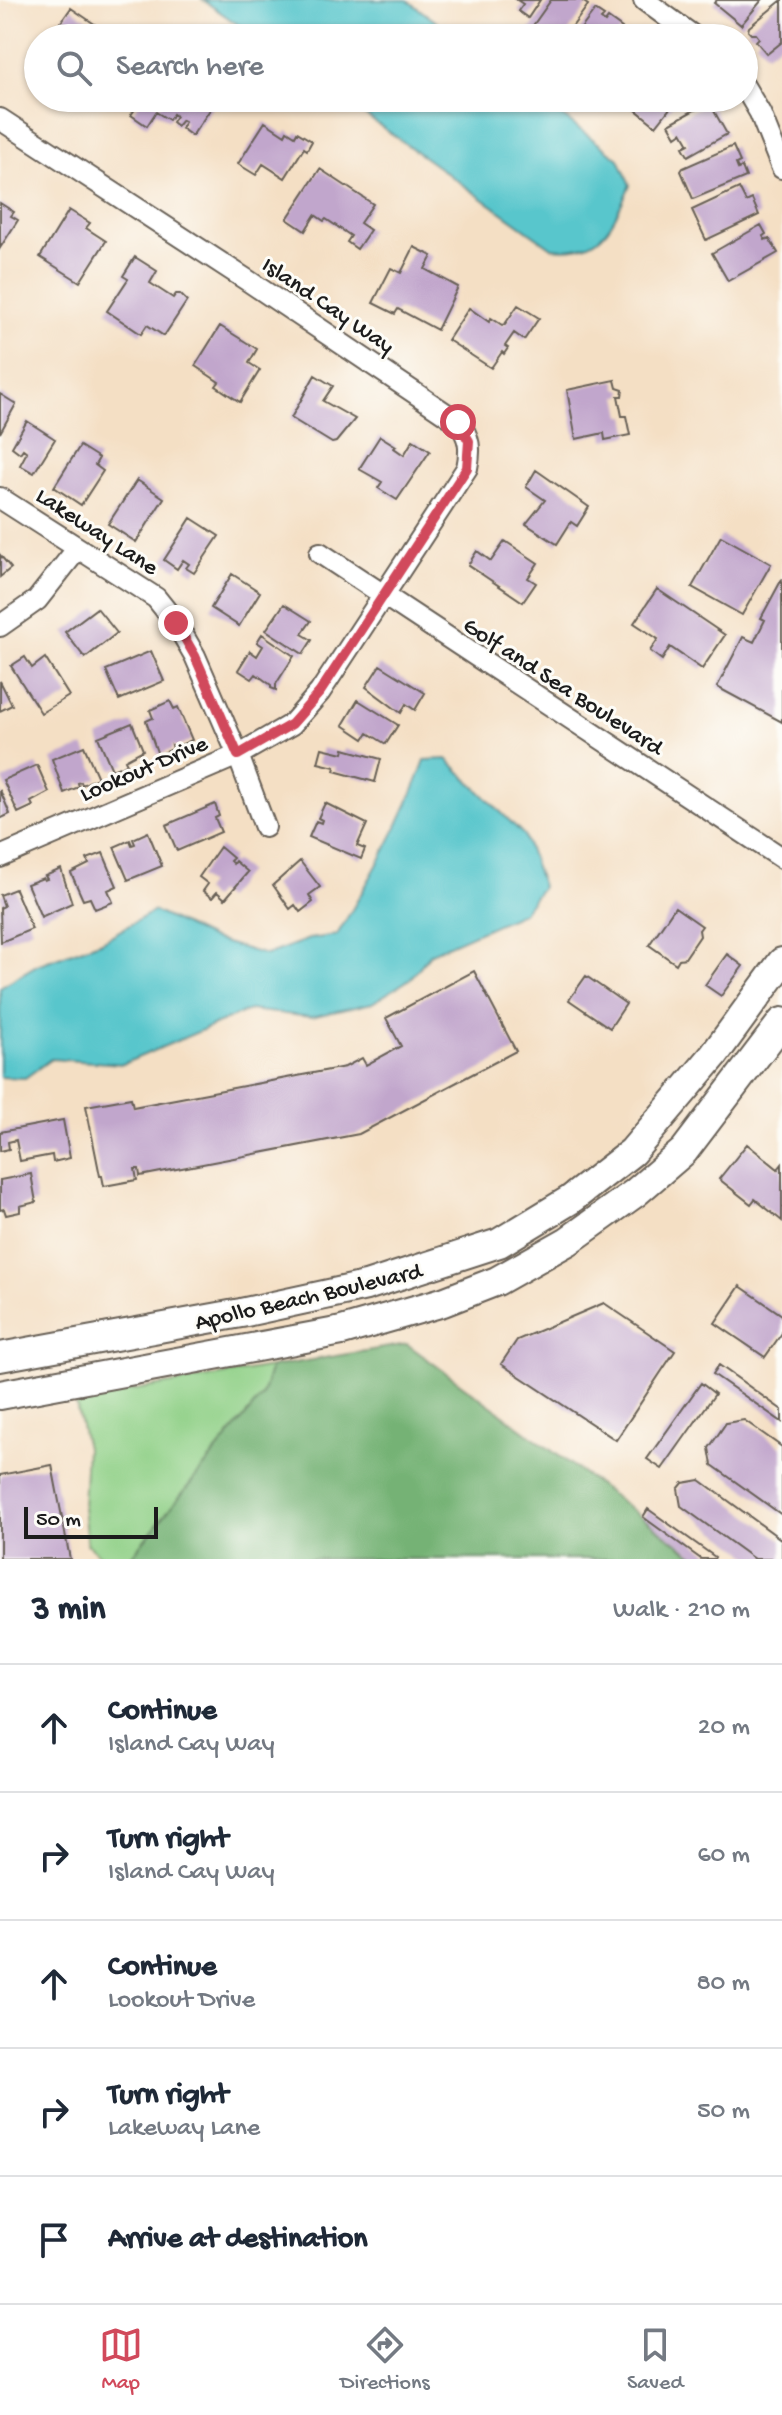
<!DOCTYPE html>
<html lang="en">
<head>
<meta charset="utf-8">
<style>
  body { margin:0; font-family:"Gochi Hand",sans-serif; background:#f2f2f3; color:#1f2937 }
  .scale { position:absolute; left:24px; bottom:20px; width:134px; box-sizing:border-box; padding-left:8px; border:4px solid #1c1c1c; border-top:0; font-size:22px; line-height:28px; white-space:nowrap; color:#1c1c1c; -webkit-text-stroke:6px #fdfcf7; paint-order:stroke }
  .stop { position:absolute; width:24px; height:24px; margin:-18px; border:6px solid #d1495b; border-radius:50%; background:#fff }
  .stop.end { background:#d1495b; border-color:#fff; box-shadow:0 2px 8px #0008 }
  .list { margin:0; padding:0; list-style:none }
  h2 { display:flex; justify-content:space-between; align-items:center; height:104px; margin:0; padding:0 32px; font-size:34px }
  h2 small { font-size:26px; font-weight:400; color:#747a83 }
  .list li { display:grid; grid-template-columns:52px 1fr auto; gap:24px; align-items:center; box-sizing:border-box; height:128px; padding:0 32px; border-top:2px solid #e0e1e3 }
  .list b { display:block; font-size:30px; white-space:nowrap }
  .list p { margin:0; font-size:26px; white-space:nowrap; color:#747a83 }
  .list em { font-size:26px; font-style:normal; color:#747a83 }
  .icon { flex:none; width:44px; height:44px; fill:none; stroke:currentColor; stroke-width:2; stroke-linecap:round; stroke-linejoin:round }
  .map { position:relative; flex:none; width:782px; height:1559px; overflow:hidden }
  .search { position:absolute; background:#fff; box-shadow:0 2px 6px #0004; left:24px; right:24px; top:24px; height:88px; display:flex; align-items:center; gap:20px; box-sizing:border-box; padding:0 28px; border-radius:44px; color:#747a83; font-size:30px }
  .sheet { height:744px; background:#fff }
  nav { display:flex; justify-content:space-around; align-items:center; box-sizing:border-box; height:112px; border-top:2px solid #e0e1e3; background:#fff; font-size:22px; color:#747a83 }
  nav a { display:grid; justify-items:center; gap:4px }
  nav .on { color:#d1495b }
  .map>svg:first-child { display:block }
  .green { fill:#90d087; stroke:#567652; stroke-width:2 }
  .forest { fill:#74b274; stroke:#486748; stroke-width:2 }
  .water { fill:#58c6cc; stroke:#3a7174; stroke-width:2 }
  .building { fill:#c1a6cc }
  .lines { fill:none; stroke-linecap:round; stroke-linejoin:round }
  .minor-casing { stroke:#686057; stroke-width:24 }
  .secondary-casing { stroke:#686057; stroke-width:32 }
  .minor { stroke:#fff; stroke-width:20 }
  .secondary { stroke:#fff; stroke-width:28 }
  .route { stroke:#d1495b; stroke-width:10 }
  .labels { text-anchor:middle; stroke-width:6; stroke-linejoin:round; paint-order:stroke }
  .street-label { font-size:24px; fill:#1c1c1c; stroke:#fdfcf7 }
</style>
</head>
<body>
<div class="map">
<svg width="782" height="1559" viewBox="0 0 782 1559">
  <rect width="100%" height="100%" fill="#fdfcf7"/>
  <filter id="ink" filterUnits="userSpaceOnUse"><feTurbulence type="fractalNoise" baseFrequency=".0125" numOctaves="2"/><feDisplacementMap in="SourceGraphic" scale="16" xChannelSelector="R" yChannelSelector="G"/><feConvolveMatrix kernelMatrix="1 2 1 2 8 2 1 2 1" color-interpolation-filters="sRGB"/></filter>
  <filter id="wash" filterUnits="userSpaceOnUse"><feTurbulence type="fractalNoise" baseFrequency=".006" numOctaves="4" result="noise"/><feDisplacementMap in="SourceGraphic" scale="32" xChannelSelector="R" yChannelSelector="G"/><feGaussianBlur stdDeviation="1.8" result="paint"/><feColorMatrix in="noise" values="0 0 0 0 0 0 0 0 0 0 0 0 0 0 0 0 0 1.4 0 .05"/><feComposite in="paint" operator="in"/></filter>
  <g filter="url(#wash)">
    <rect width="100%" height="100%" fill="#f4dfc4"/>
    <path class="green" d="M271,1367L262,1396L129,1559H104L87,1544L83,1507L86,1448L75,1400Z"/>
    <path class="forest" d="M407,1344L699,1559H129L262,1396L271,1367Z"/>
    <path class="water" d="M203,0H407L458,38H257Z
      M341,98H538L619,159L630,185C612,225 603,254 552,248Z
      M447,759L524,835L542,887L522,913L431,953L410,979L372,1003L311,1017L249,1010L123,1064L51,1059L25,1078L0,1077V987L37,965L102,941L154,911L212,939L266,955L309,939L337,935C371,878 403,822 425,760Z"/>
    <g id="blocks">
      <path class="building" d="M517,0H540L528,18L518,11L523,4Z
        M551,0H581L588,5L564,38H533L527,34Z
        M717,0H762L741,25L714,3Z
        M782,0V42L767,54L756,41L759,38L756,34H751L748,31L749,27Z
        M71,8L115,38H50Z
        M595,10L604,16L601,19L605,22L608,18L622,28L615,38H574Z
        M143,98H148L160,106L166,98H218L192,136L181,128L185,122L182,120L177,126L172,122L176,116L173,114L169,120L156,112L147,126L131,115Z
        M636,98H678L656,126L630,105Z
        M709,102L727,134L688,156L683,147L689,144L682,132L676,136L669,124Z
        M265,122L285,135L287,131L295,136L297,132L312,141L307,150L304,148L285,178L263,164L256,175L238,164Z
        M733,146L740,162L736,164L738,169L742,167L746,177L693,199L681,171L683,168Z
        M320,169L373,204L360,223L370,230L357,249L347,242L351,236L326,219L324,221L315,215L305,231L287,219Z
        M739,188L746,202L752,199L759,215L706,240L692,210Z
        M0,203L14,212L11,216L18,220L0,248Z
        M69,210L90,223L86,228L106,241L80,282L40,257Z
        M761,225L766,234L763,236L765,240L769,238L778,253L728,281L712,253Z
        M414,247L432,256L425,269L458,287L437,330L398,309L395,314L373,303L391,268L401,273Z
        M135,257L157,271L150,283L173,298L176,294H180L187,301L164,336L147,325L141,334L107,311L128,279L123,276Z
        M518,305L539,318L524,340L514,333L505,346L508,348L504,354L502,352L491,368L448,340L469,308L489,322L491,318L502,325L505,324Z
        M220,326L257,349L249,363L260,370L240,402L216,386L219,382L195,366Z
        M315,375L333,386L323,401L355,419L336,442L332,443L291,418Z
        M615,380L617,388L623,390L622,396H618L622,416H626L630,435L605,440L604,433L576,439L567,390Z
        M0,394L16,404L0,433Z
        M27,421L55,439L34,473L20,465L27,452L23,449L20,453L12,447Z
        M380,436L396,446L394,448L404,455L413,440L430,451L397,500L378,488L382,482L359,469Z
        M80,446L99,458L95,465L103,471L81,505L54,487Z
        M536,470L589,507L577,526L571,522L557,544L526,524L545,500L526,487Z
        M137,480L164,498L136,542L108,524Z
        M191,518L219,536L194,573L186,568L189,564L183,560L177,569L164,560Z
        M721,536L771,564L742,615L692,587Z
        M505,541L538,563L528,578L536,583L523,602L468,565L477,551L491,561Z
        M0,555L11,568L0,577Z
        M232,574L260,592L239,626L211,608Z
        M782,579V722L717,687L743,637L754,642L765,620L761,618Z
        M657,589L725,635L702,669L670,647L662,660L650,651L658,639L634,623Z
        M284,604L311,621L302,634L312,640L303,654L266,630Z
        M97,608L117,633L85,658L65,632Z
        M262,634L294,656L276,684V690L271,688V685L256,674L252,679L238,670L250,651L257,656L263,646L257,642Z
        M151,651L164,681L119,700L106,670Z
        M25,657L32,668L45,658L69,696L41,713L11,666Z
        M380,665L425,693L415,710L406,704L401,713L366,687Z
        M0,681L12,705L0,711Z
        M358,700L398,725L386,744L368,733L364,739L343,725Z
        M170,701L174,709L178,707L192,740L176,747L172,745L173,749L158,755L146,721L153,718L150,710Z
        M132,723L143,750L125,760L127,764L112,770L98,737Z
        M84,746L98,778L82,785L81,782L78,783L79,787L64,793L52,759Z
        M322,748L343,753L344,749L381,759L375,782L334,771L335,767L318,763Z
        M37,765L49,792L31,802L33,806L18,813L3,780Z
        M0,790L10,814L0,819Z
        M325,803L367,824L357,846L365,849L361,859L309,837L316,821L321,823L322,820L318,818Z
        M215,804L219,816L215,818L221,832L177,851L166,825Z
        M148,832L162,866L128,880L114,847L130,840L132,845L135,844L133,839Z
        M220,847L233,858L230,861L233,864L235,861L248,872L225,899L217,892L212,898L203,891L208,884L199,877Z
        M103,853L117,886L108,890L113,902L95,909L90,898L83,900L71,873L89,864L87,859Z
        M300,861L320,887L309,895L313,902L300,912L295,905L290,909L273,885Z
        M61,869L72,903L41,917L27,884L43,878L44,880L47,879L45,876Z
        M15,889L32,929L1,942L0,908L4,906L0,895Z
        M675,907L702,926L699,930L700,936L685,958L679,959L676,964L649,945Z
        M727,954L743,966L721,996L705,985Z
        M474,971L516,1051L359,1134L140,1176L139,1169H135L137,1180L104,1186L102,1176H100L86,1106L131,1098L133,1107L345,1067L362,1058L366,1065L401,1046L386,1018Z
        M586,976L626,1004L610,1028L569,1000Z
        M63,1120L70,1158L53,1162L52,1155L20,1161L16,1140L8,1142L9,1149L0,1151V1132Z
        M747,1144L778,1169L782,1164V1221L755,1199L751,1204L719,1179Z
        M31,1174L36,1202L20,1206V1212L6,1215L4,1209L0,1210V1180Z
        M740,1286L782,1315V1333L765,1357L715,1323Z
        M604,1303L675,1351L616,1440L501,1364L517,1340Z
        M719,1365L782,1410V1422L713,1374Z
        M701,1383L715,1394L662,1469L647,1459Z
        M744,1420L782,1447V1515L712,1465L709,1448L726,1423Z
        M52,1465L70,1559H0V1475Z
        M700,1480L782,1540V1559H754L681,1506L678,1489L683,1483Z
        M648,1509L715,1557L714,1559H701L643,1517Z"/>
    </g>
  </g>
  <g filter="url(#ink)">
    <use href="#blocks" fill-opacity="0" stroke="#686057" stroke-width="2"/>
    <g class="lines">
      <defs>
        <path id="minor" d="M644,0L696,38
          M744,86L760,113L782,168
          M0,119L247,280L458,422C470,437 471,449 467,468L320,692L292,724L238,755L0,857
          M0,498L156,598L176,623L195,656L238,755L265,827
          M320,553L782,858
          M0,626L37,600L78,548"/>
        <path id="secondary" d="M0,1357L241,1313L366,1286L499,1243L570,1200L632,1152L714,1055L782,962
          M0,1395L342,1331L443,1302L497,1281L568,1241L635,1193L684,1151L782,1022"/>
      </defs>
      <use href="#minor" class="minor-casing"/>
      <use href="#secondary" class="secondary-casing"/>
      <use href="#minor" class="minor"/>
      <use href="#secondary" class="secondary"/>
    </g>
  </g>
  <g class="lines" filter="url(#ink)">
    <path class="route" d="M176,623L195,656L238,755L292,724L320,692L467,468L469,441L458,422"/>
  </g>
  <g class="labels">
    <g class="street-label">
      <text transform="translate(329 304) rotate(34)" y="8">Island Cay Way</text>
      <text transform="translate(98 530) rotate(33)" y="8">Lakeway Lane</text>
      <text transform="translate(564 685) rotate(33)" y="8">Golf and Sea Boulevard</text>
      <text transform="translate(143 767) rotate(-23)" y="8">Lookout Drive</text>
      <text transform="translate(308 1295) rotate(-13)" y="8">Apollo Beach Boulevard</text>
    </g>
  </g>
</svg>
<div class="scale">50 m</div>
<div class="stop" style="left:458px;top:422px"></div>
<div class="stop end" style="left:176px;top:623px"></div>
<div class="search"><svg class="icon" aria-label="search" viewBox="0 0 24 24"><circle cx="10" cy="10" r="6"/><path d="M15 15l6 6"/></svg>Search here</div>
</div>
<section class="sheet">
<h2>3 min<small>Walk · 210 m</small></h2>
<ul class="list">
<li><svg class="icon" aria-label="ahead" viewBox="0 0 24 24"><path d="M12 20V5M6 11l6-6 6 6"/></svg><div><b>Continue</b><p>Island Cay Way</p></div><em>20 m</em></li>
<li><svg class="icon" aria-label="right" viewBox="0 0 24 24"><path d="M7 20v-9h11M14 6l5 5-5 5"/></svg><div><b>Turn right</b><p>Island Cay Way</p></div><em>60 m</em></li>
<li><svg class="icon" aria-label="ahead" viewBox="0 0 24 24"><path d="M12 20V5M6 11l6-6 6 6"/></svg><div><b>Continue</b><p>Lookout Drive</p></div><em>80 m</em></li>
<li><svg class="icon" aria-label="right" viewBox="0 0 24 24"><path d="M7 20v-9h11M14 6l5 5-5 5"/></svg><div><b>Turn right</b><p>Lakeway Lane</p></div><em>50 m</em></li>
<li><svg class="icon" aria-label="arrive" viewBox="0 0 24 24"><path d="M6 21V4h12l-3 4 3 4H6"/></svg><div><b>Arrive at destination</b></div></li>
</ul>
</section>
<nav>
<a class="on"><svg class="icon" aria-label="map" viewBox="0 0 24 24"><path d="M3 6l6-2 6 2 6-2v14l-6 2-6-2-6 2zM9 4v14M15 6v14"/></svg>Map</a>
<a><svg class="icon" aria-label="directions" viewBox="0 0 24 24"><path d="M12 3l9 9-9 9-9-9zM9 14v-3h6M13 9l2 2-2 2"/></svg>Directions</a>
<a><svg class="icon" aria-label="saved" viewBox="0 0 24 24"><path d="M7 4h10v16l-5-4-5 4z"/></svg>Saved</a>
</nav>
</body>
</html>
